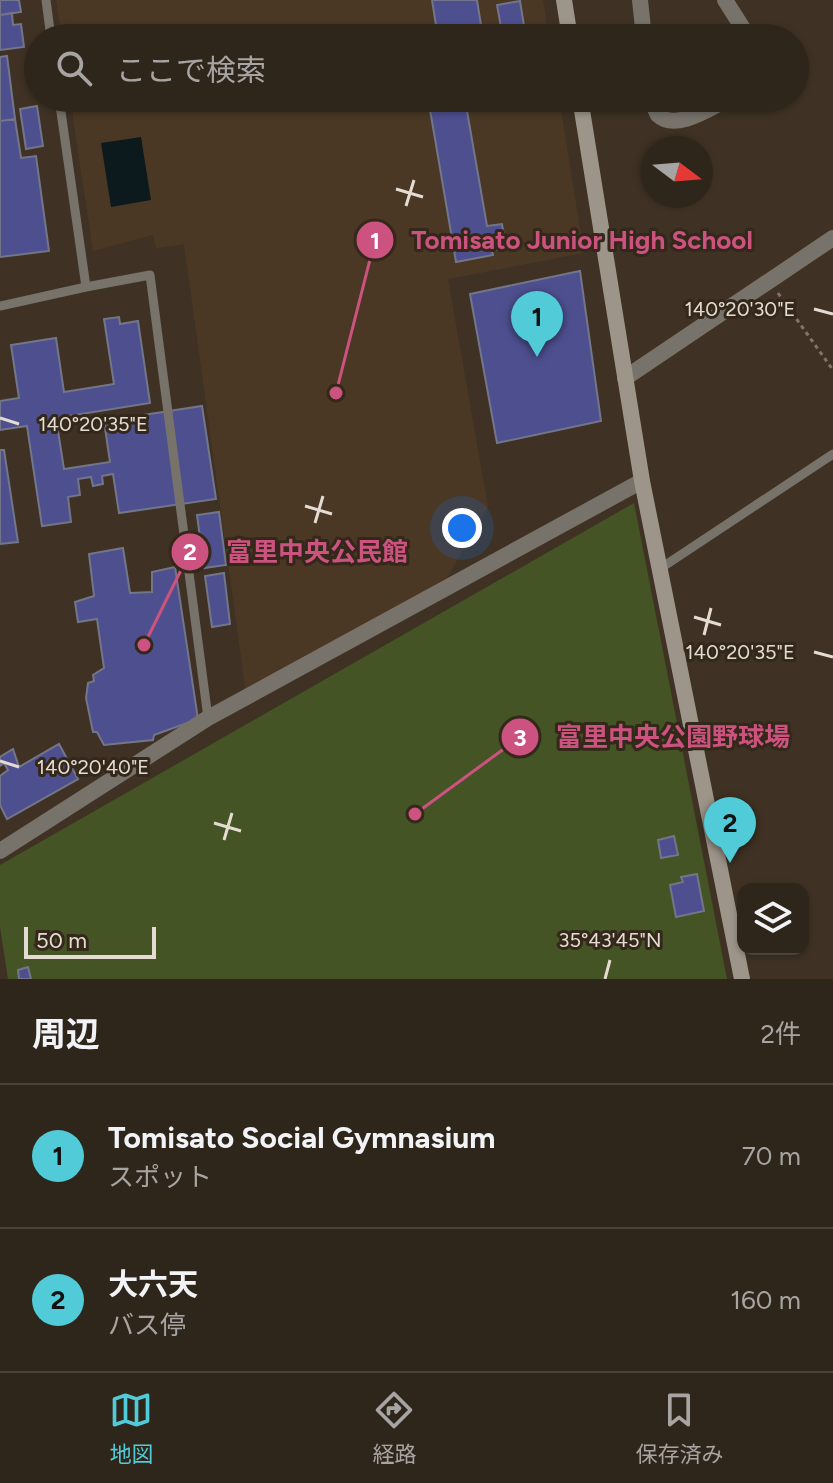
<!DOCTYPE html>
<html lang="ja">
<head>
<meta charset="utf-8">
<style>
  body { margin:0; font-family:Figtree,"Noto Sans JP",sans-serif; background:#372e24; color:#f1f3f6 }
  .controls { position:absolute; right:24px; bottom:24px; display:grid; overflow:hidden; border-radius:16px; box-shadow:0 2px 6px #0004 }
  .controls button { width:72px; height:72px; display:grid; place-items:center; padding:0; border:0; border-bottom:2px solid #4a433a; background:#2f261b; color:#f1f3f6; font:40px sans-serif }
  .compass { position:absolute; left:641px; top:136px; width:72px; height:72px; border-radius:50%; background:#2f261b; box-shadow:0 2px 6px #0004; rotate:106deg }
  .scale { position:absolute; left:24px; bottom:20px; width:132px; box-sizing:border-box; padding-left:8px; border:4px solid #e4dcd3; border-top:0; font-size:22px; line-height:28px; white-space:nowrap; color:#e4dcd3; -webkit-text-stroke:6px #34281a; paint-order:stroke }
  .you { position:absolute; left:462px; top:528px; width:28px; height:28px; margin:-20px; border:6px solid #fff; border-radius:50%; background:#1a73e8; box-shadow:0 0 0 12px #1a73e833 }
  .badge { display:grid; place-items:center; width:52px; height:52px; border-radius:50%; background:#52cbd8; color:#111; font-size:26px; font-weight:700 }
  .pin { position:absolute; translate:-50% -66px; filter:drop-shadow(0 2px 4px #0008) }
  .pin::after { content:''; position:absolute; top:42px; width:28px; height:24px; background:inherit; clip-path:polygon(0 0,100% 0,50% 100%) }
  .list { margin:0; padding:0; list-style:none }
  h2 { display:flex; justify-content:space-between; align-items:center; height:104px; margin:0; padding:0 32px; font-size:34px }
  h2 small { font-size:26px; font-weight:400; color:#a7a5a3 }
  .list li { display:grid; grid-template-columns:52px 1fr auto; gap:24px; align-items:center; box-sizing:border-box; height:144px; padding:0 32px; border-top:2px solid #4a433a }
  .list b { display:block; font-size:30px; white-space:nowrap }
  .list p { margin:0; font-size:26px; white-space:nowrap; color:#a7a5a3 }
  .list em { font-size:26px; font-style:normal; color:#a7a5a3 }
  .icon { flex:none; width:44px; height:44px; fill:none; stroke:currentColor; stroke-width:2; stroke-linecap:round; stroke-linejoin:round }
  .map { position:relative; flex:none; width:833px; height:979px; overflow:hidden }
  .search { position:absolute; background:#2f261b; box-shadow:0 2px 6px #0004; left:24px; right:24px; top:24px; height:88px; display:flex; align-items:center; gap:20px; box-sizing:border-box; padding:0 28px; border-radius:44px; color:#a7a5a3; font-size:30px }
  .sheet { height:392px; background:#2f261b }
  nav { display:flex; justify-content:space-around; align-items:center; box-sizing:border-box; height:112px; border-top:2px solid #4a433a; background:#2f261b; font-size:22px; color:#a7a5a3 }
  nav a { display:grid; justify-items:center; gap:4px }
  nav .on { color:#52cbd8 }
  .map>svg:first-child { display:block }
  .built { fill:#4a3825 }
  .green { fill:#445424 }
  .water { fill:#0c1a1d }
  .building { fill:#4e4f8f; stroke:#737588; stroke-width:2 }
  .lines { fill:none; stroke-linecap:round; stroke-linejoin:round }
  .path { stroke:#807569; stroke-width:3; stroke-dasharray:4 4; stroke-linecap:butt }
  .lane { stroke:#77736b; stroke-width:9 }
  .street { stroke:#77736b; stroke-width:16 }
  .secondary { stroke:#9d9589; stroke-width:16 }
  .ticks { fill:none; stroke:#e4dcd3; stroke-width:3 }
  .ticks-label { font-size:20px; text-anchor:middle; fill:#e4dcd3; stroke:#34281a; stroke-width:6; stroke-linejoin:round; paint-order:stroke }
  .leader { fill:none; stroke:#cc537f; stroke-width:3 }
  .callout-dot { fill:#cc537f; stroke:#34281a; stroke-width:3 }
  .mark-label { font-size:24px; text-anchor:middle; font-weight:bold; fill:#fff }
  .callout-label { font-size:26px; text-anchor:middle; font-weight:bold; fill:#cc537f; stroke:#34281a; stroke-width:6; stroke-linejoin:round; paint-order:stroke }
</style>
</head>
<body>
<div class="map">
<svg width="833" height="979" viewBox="0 0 833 979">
  <rect width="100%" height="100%" fill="#3f3224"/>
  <path class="built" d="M56,0H543L549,38H62Z
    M70,98H559L584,253L448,279L488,507L447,578L246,693L184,244L156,248L153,235L93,251Z"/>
  <path class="green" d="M634,503L727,979H8L0,927V865Z"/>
  <path class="water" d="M141,137L151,200L111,207L101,143Z"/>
  <path class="building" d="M0,0H19L21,12L0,15Z
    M432,0H477L481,25L475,27L477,38H438Z
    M520,1L526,38H503L497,5Z
    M12,13L13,25L21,24L24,47L0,50V15Z
    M7,56L15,119L0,121V57Z
    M428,98H480L482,108L467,111L487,226L502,224L506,248L492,251L493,255L456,262Z
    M37,106L43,146L26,149L20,109Z
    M15,119L21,158L36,156L49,251L0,257V121Z
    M580,271L601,421L497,443L470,294Z
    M119,317L120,324L138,321L150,403L56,418L64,469L110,462L104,421L202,406L216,499L119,513L113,474L102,476L103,484L93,486L91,477L78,479L80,495L68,497L71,522L42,526L27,426L0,430V401L19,398L11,345L56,338L64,392L114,384L104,319Z
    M0,450H4L18,542L0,544Z
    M219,512L226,565L204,568L197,515Z
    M123,548L130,593L152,592V572L175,567L198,719L154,735L153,740L104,745L97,732H93L86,698L88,683L94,681L93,675L104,668L97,619L78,622L75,602L94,596L89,554Z
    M224,573L230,624L212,627L205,576Z
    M59,744L78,779L7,819L0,805V776L8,770L4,763L0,766V757L13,749L19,767Z
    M674,836L678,855L661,858L658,840Z
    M697,874L704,911L676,917L670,885L683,882L681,877Z
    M28,967L31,979H19L18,970Z"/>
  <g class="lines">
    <path class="path" d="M778,293L833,370"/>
    <path class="lane" d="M46,0L51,38
      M59,98L86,287L150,275L208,718
      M0,306L86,287
      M661,568L833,454"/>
    <path class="street" d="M640,0L644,38
      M725,0L749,38
      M650,98L658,115C676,132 711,107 730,98
      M625,378L833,238
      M0,851L208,718L642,481"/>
    <path class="secondary" d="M564,0L570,38
      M580,98L642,481L742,979"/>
  </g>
  <path class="ticks" d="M396,189L423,197M406,206L414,180M814,309L833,314M0,418L19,424M305,506L332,514M315,523L323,496M694,617L721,625M704,635L711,608M814,652L833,657M0,761L19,767M214,823L241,831M224,840L232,813M605,979L610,960"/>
  <g class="ticks-label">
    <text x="740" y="316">140°20'30"E</text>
    <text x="93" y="431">140°20'35"E</text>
    <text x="740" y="659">140°20'35"E</text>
    <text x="93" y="774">140°20'40"E</text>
    <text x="610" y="947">35°43'45"N</text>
  </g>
  <path class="leader" d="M336 393L375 240M144 645L190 552M415 814L520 737"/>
  <g class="callout-dot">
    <circle cx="336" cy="393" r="8"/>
    <circle cx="144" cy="645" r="8"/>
    <circle cx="415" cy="814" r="8"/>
    <circle cx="375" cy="240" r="20"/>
    <circle cx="190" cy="552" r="20"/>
    <circle cx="520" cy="737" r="20"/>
  </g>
  <g class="mark-label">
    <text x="375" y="249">1</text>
    <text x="190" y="560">2</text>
    <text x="520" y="746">3</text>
  </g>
  <g class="callout-label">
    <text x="582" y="249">Tomisato Junior High School</text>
    <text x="317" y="561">富里中央公民館</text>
    <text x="673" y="746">富里中央公園野球場</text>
  </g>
</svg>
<div class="controls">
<button><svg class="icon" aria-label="layers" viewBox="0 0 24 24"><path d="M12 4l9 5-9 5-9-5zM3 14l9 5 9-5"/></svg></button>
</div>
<svg class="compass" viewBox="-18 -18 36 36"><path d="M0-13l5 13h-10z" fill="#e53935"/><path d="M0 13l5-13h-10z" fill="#a7a5a3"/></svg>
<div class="scale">50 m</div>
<div class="you"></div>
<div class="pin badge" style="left:537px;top:357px">1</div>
<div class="pin badge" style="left:730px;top:863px">2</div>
<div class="search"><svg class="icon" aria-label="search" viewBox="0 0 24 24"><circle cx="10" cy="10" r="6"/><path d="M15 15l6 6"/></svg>ここで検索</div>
</div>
<section class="sheet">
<h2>周辺<small>2件</small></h2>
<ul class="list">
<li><span class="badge">1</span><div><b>Tomisato Social Gymnasium</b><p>スポット</p></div><em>70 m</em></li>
<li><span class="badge">2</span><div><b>大六天</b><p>バス停</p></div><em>160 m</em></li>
</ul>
</section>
<nav>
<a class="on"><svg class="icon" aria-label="map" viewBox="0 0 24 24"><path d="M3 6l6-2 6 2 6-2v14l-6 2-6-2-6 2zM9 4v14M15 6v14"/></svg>地図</a>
<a><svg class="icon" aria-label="directions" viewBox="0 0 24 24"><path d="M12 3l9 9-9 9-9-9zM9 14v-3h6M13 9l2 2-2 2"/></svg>経路</a>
<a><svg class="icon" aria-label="saved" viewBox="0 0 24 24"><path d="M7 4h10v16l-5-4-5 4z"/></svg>保存済み</a>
</nav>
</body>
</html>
